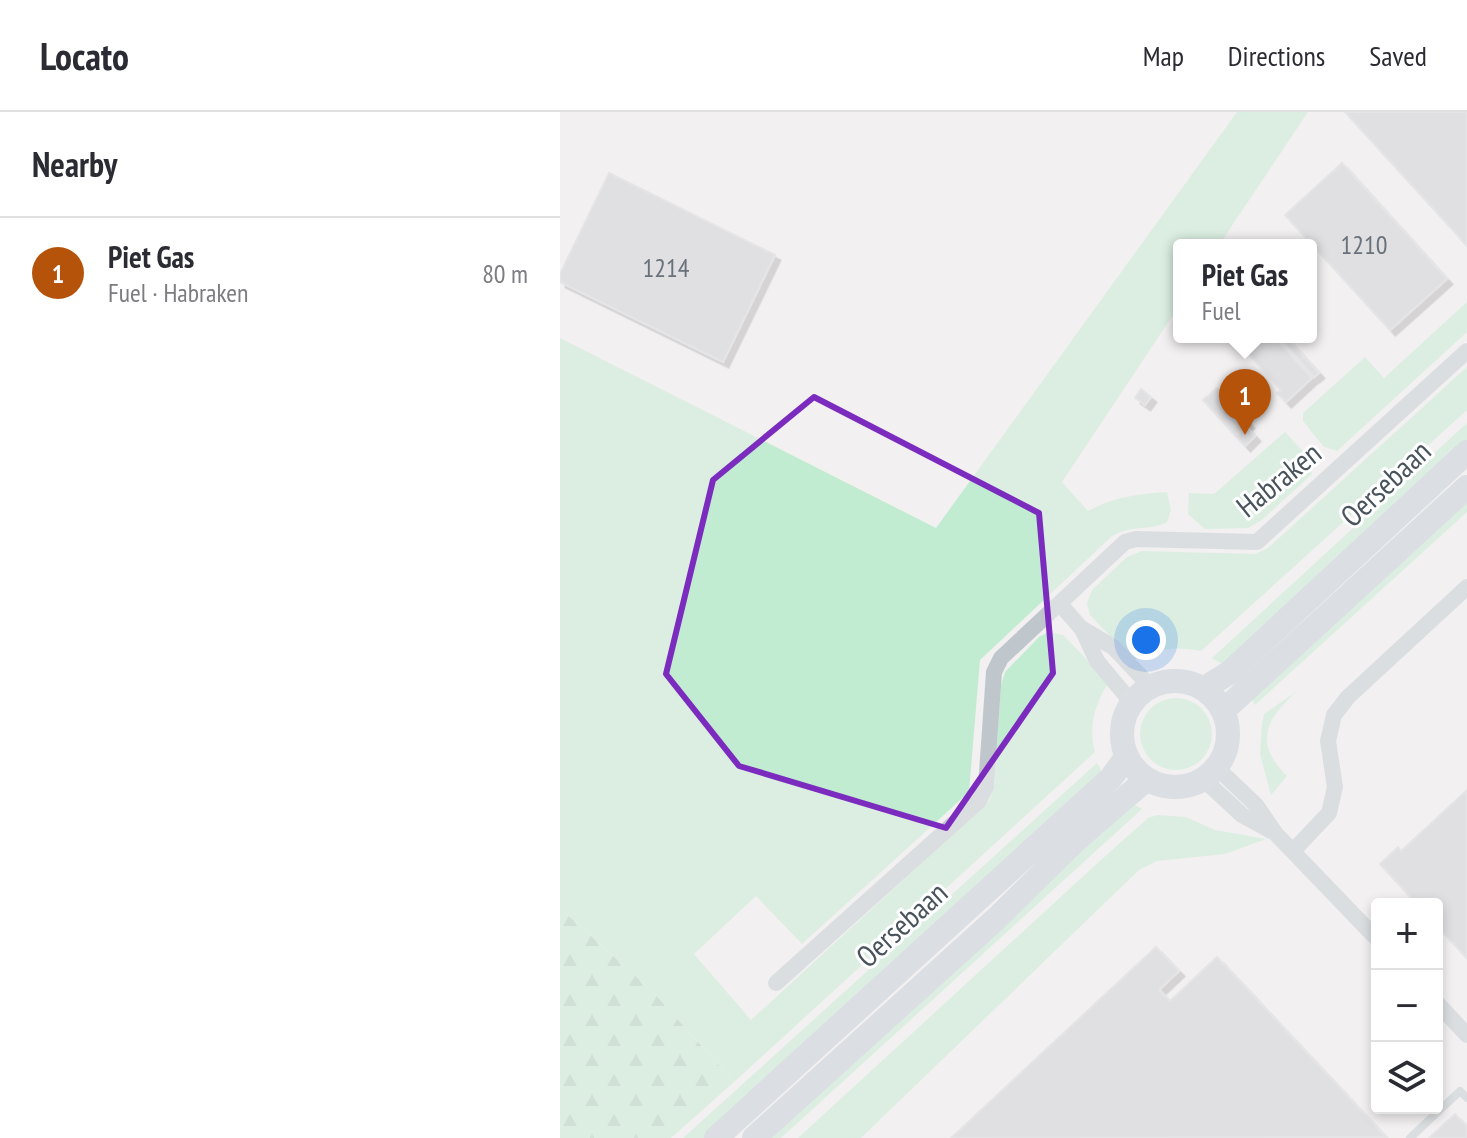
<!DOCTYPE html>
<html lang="en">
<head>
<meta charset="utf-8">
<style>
  body { margin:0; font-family:"PT Sans Narrow",sans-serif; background:#f2f2f3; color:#2b2b33 }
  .controls { position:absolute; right:24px; bottom:24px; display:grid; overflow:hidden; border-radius:8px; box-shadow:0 4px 12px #0003 }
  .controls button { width:72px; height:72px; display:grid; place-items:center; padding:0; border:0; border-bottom:2px solid #e1e1e2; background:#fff; color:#2b2b33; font:40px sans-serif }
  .you { position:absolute; left:586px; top:528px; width:28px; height:28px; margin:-20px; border:6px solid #fff; border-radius:50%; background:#1a73e8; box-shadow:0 0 0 12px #1a73e833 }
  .badge { display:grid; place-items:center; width:52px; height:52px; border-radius:50%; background:#b45309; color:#fff; font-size:26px; font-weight:700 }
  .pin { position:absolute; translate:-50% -66px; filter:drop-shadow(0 2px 4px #0008) }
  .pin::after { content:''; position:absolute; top:42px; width:28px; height:24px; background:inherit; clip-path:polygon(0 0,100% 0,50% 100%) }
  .popup { position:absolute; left:613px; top:127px; width:144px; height:104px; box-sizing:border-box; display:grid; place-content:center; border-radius:8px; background:#fff; filter:drop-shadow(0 2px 6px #0005); font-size:26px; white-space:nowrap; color:#7c7c81 }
  .popup b { font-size:30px; color:#2b2b33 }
  .popup::after { content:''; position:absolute; left:50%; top:100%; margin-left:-16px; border:16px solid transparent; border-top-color:#fff }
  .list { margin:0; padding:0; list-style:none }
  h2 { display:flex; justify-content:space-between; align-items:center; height:104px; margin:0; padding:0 32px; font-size:34px }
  h2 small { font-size:26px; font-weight:400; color:#7c7c81 }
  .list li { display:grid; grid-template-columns:52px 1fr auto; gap:24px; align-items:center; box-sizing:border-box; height:112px; padding:0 32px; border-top:2px solid #e1e1e2 }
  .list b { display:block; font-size:30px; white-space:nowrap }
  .list p { margin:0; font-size:26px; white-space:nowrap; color:#7c7c81 }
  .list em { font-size:26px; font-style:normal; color:#7c7c81 }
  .icon { flex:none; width:44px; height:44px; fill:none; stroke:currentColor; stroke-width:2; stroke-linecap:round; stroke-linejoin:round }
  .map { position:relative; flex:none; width:907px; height:1026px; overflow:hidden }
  header { display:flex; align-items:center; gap:48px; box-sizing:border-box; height:112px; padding:0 40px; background:#fff; border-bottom:2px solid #e1e1e2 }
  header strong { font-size:38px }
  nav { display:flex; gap:44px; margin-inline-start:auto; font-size:28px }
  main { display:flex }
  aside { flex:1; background:#fff }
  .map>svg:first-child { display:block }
  .grass { fill:#c1ecd1 }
  .forest { fill:url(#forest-firs) }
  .building { fill:#caccd2; stroke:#d4d6da; stroke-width:2; filter:url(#shadow) }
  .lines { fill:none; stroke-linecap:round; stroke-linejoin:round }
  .service { stroke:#bfc7cd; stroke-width:8 }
  .minor { stroke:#bfc7cd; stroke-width:16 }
  .secondary { stroke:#bec8d2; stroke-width:24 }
  .marked { fill:none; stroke:#7b2cbf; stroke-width:6; stroke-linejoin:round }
  .labels { text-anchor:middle; stroke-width:6; stroke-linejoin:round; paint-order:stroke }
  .number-label { font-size:26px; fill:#69717a }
  .street-label { font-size:30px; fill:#49535c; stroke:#fff }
</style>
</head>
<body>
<header>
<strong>Locato</strong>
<nav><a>Map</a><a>Directions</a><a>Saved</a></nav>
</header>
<main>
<aside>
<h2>Nearby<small></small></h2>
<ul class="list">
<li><span class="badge">1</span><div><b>Piet Gas</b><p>Fuel · Habraken</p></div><em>80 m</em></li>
</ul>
</aside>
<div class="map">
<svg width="907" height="1026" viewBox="0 0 907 1026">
  <defs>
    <pattern id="forest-firs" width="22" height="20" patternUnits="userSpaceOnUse" patternTransform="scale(2)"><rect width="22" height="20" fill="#c1ecd1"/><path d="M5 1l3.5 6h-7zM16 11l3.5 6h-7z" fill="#a7ccb6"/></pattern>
    <filter id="shadow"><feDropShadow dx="5.5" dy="5.5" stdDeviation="0" flood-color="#0004"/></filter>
  </defs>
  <rect width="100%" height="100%" fill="#f2f0f0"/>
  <path class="grass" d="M677,0H748L659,133H619V194L502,370L528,399C554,385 577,382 607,380L611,398L607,410C587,420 571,412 551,425L420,548L409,680L242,832L196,784L134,842L191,908L429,689L434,677L441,574L445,560L479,525L489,520L503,523L549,570C535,591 528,615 535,640L174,970L93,880L0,796V226L376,416Z
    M907,190V220L777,339L764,335L743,309V301L805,245L824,266Z
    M907,255V298L641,539C616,534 596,536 573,548L530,503L527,491L532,478L567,445L582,439L695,442L708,436Z
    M907,311V332L665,554L652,546Z
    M725,320L748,345L752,362L702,408L688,416L645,417L628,402L629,381L654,382Z
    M907,378V400L695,593L688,581Z
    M737,579C706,607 693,631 727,664L711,683L700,642L702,612L704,602Z
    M580 622a36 36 0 1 1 72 0a36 36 0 1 1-72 0Z
    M537,651L544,663L144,1026H123Z
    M565,688L582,697L221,1026H199Z
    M597,703L626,705L655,718L706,727L665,742L597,749L579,758L301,1026H238L542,747L588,706Z"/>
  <path class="forest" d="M0,796L93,880L174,970L111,1026H0Z"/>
  <path class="building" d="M785,0H907V134L891,116Z
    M782,51L887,167L830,218L725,103Z
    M49,61L215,143L163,250L0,170V162Z
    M686,225H714L752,266L726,290L717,281L721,278L679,231Z
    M719,225H726L759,261L754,265Z
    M657,276L689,311L675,323L643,288Z
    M581,277L591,285L585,293L575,286Z
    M687,315L695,324L685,334L676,324Z
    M907,678V846L877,814V792H857L820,752L838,735L841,739Z
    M596,835L619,859L599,878L610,889L657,845L826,1025L391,1026Z
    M895,1002L907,1015V1026H869Z"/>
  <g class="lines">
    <path class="service" d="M850,1026L900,979L907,986"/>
    <path class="minor" d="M500,492L521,516L553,535L591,575
      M522,517L537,549L572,591
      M656,655L696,693L716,722L817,827
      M643,667L682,703L711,719
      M734,738L769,701L775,675L768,629L774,603L788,585L907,475
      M216,871L419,689L426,675L434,560L441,546L565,430L576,427L697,430L907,239
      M877,891L907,923"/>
    <path class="secondary" d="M562 622a53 53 0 1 1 106 0a53 53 0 1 1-106 0Z
      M643,577L669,561L907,340
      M663,599L907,375
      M156,1026L551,666L567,644
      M194,1026L436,807L515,729L587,667"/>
  </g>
  <path d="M0 0H907V1026H0ZM254,285L479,401L493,561L386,716L179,654L106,562L153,368Z" fill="#f2f0f0" fill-opacity=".55" fill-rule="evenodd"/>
  <path class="marked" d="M254,285L479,401L493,561L386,716L179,654L106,562L153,368Z"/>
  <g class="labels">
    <g class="number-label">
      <text x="804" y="142">1210</text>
      <text x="106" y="165">1214</text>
    </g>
    <g class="street-label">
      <text transform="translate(719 368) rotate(-39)" y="10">Habraken</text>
      <text transform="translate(826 372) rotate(-43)" y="10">Oersebaan</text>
      <text transform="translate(342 813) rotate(-42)" y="10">Oersebaan</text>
    </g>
  </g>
</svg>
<div class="controls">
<button>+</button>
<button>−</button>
<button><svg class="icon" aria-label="layers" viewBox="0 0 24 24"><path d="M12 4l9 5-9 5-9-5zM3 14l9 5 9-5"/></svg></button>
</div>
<div class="you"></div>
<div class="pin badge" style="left:685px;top:323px">1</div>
<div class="popup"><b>Piet Gas</b>Fuel</div>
</div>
</main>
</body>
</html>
